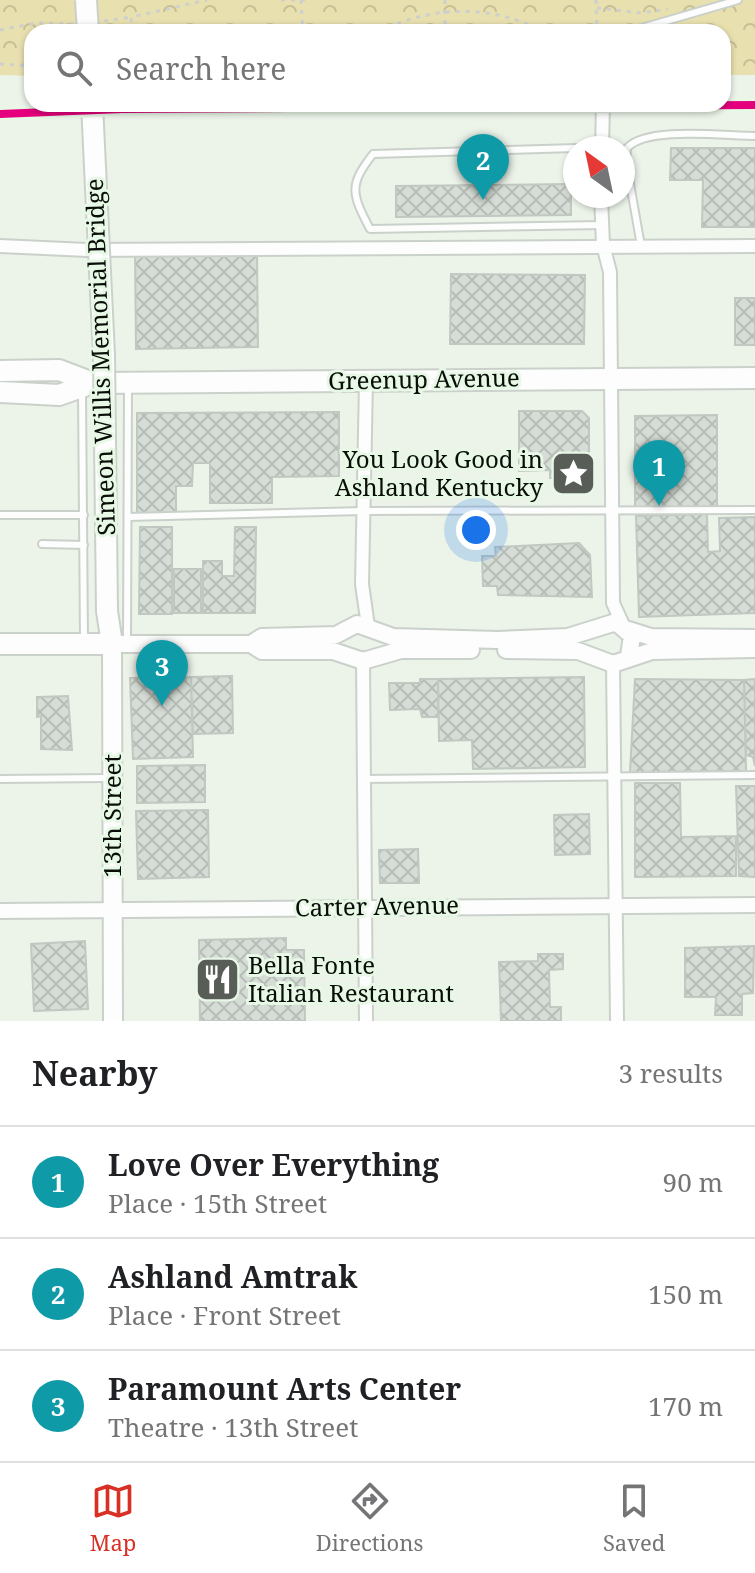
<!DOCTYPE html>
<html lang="en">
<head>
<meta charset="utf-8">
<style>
  body { margin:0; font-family:"Noto Serif",serif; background:#f2f2f2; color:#202124 }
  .compass { position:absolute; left:563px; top:136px; width:72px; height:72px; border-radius:50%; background:#fff; box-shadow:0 2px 6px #0004; rotate:327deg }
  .you { position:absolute; left:476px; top:530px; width:28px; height:28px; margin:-20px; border:6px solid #fff; border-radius:50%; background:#1a73e8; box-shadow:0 0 0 12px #1a73e833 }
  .badge { display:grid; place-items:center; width:52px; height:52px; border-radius:50%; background:#d93025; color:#fff; font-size:26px; font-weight:700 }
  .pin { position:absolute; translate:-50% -66px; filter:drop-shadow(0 2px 4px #0008) }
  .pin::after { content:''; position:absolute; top:42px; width:28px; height:24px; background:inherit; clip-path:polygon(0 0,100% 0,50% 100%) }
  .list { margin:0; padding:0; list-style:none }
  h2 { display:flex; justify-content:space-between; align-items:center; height:104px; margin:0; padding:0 32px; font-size:34px }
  h2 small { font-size:26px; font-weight:400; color:#757577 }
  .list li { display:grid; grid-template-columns:52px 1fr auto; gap:24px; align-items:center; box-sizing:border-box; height:112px; padding:0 32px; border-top:2px solid #e0e0e0 }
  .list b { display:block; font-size:30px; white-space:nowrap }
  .list p { margin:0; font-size:26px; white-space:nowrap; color:#757577 }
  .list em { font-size:26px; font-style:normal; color:#757577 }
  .icon { flex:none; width:44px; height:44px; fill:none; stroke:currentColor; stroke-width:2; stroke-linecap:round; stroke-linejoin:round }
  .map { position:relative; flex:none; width:755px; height:1021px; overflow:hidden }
  .search { position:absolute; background:#fff; box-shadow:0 2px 6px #0004; left:24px; right:24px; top:24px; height:88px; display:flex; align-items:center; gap:20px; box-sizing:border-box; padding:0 28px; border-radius:24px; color:#757577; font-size:30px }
  .sheet { height:440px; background:#fff }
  nav { display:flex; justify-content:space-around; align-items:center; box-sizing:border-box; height:112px; border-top:2px solid #e0e0e0; background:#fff; font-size:22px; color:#757577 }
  nav a { display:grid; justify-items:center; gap:4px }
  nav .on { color:#d93025 }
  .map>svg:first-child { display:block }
  .forest { fill:url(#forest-crowns) }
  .building { fill:url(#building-cross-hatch); stroke:#c0c8c1; stroke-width:2 }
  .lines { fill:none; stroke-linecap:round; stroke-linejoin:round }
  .service-casing { stroke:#cad1ca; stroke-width:10 }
  .minor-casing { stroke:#cad1ca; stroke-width:16 }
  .tertiary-casing { stroke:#cad1ca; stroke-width:18 }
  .secondary-casing { stroke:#cad1ca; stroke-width:20 }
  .primary-casing { stroke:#cad1ca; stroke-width:22 }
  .trunk-casing { stroke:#cad1ca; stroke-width:24 }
  .path { stroke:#ced0ce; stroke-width:3; stroke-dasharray:4 6; stroke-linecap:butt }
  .service { stroke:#fcfdfc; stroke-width:6 }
  .minor { stroke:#fcfdfc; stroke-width:12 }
  .tertiary { stroke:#fcfdfc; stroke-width:14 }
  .secondary { stroke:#fcfdfc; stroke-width:16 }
  .primary { stroke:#fcfdfc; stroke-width:18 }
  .trunk { stroke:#fcfdfc; stroke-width:20 }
  .rail { stroke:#c6c9c5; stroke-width:4; stroke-dasharray:4 8; stroke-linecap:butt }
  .trunk-bridge-casing { stroke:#cad1ca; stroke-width:24; stroke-linecap:butt }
  .trunk-bridge { stroke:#fcfdfc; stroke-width:20 }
  .rail-1-casing { stroke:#e8f8e6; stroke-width:14 }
  .rail-1 { stroke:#e5007d; stroke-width:8 }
  .labels { text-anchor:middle; stroke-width:6; stroke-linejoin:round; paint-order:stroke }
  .street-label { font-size:24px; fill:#090e08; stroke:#e8f8e6 }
  .poi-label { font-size:24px; fill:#090e08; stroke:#e8f8e6; text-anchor:end }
</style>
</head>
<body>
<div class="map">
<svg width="755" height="1021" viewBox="0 0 755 1021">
  <defs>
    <pattern id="forest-crowns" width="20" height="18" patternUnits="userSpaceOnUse" patternTransform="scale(2)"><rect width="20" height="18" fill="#e8e0af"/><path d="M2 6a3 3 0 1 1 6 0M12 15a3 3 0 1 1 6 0" fill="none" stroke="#c6bf95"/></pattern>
    <pattern id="building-cross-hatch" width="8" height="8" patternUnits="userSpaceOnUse" patternTransform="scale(2)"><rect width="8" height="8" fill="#d5ddd6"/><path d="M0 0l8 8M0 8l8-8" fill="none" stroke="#b6bcb6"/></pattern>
  </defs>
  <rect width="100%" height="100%" fill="#ecf4ea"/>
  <path class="forest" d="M0,0H755V75H723V32H32V76L0,75Z"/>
  <path class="building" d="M671,148H755V227H702L703,180H670Z
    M571,184V215L396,217V186Z
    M257,248L258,347L136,349L135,250Z
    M451,274L585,275L584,344H450Z
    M735,298H755V345H735Z
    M519,411H582L589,418V478H550V470L519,471Z
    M339,412V476L272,477V503H210V463H193L192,486H176V513H137V413Z
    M717,415V507H635V416Z
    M707,514L708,552L720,551L719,518L755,517V613L639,617L636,516Z
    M140,527H172V614H139Z
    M235,527H256L255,613H203V561H222V576H234Z
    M579,543L590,555L592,597L498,595L497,586H483L482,556H496L495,547Z
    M174,569H201V613H174Z
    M232,676L233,733L193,734L191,677Z
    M191,677L193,757L133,759L130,678Z
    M584,677L585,767L473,769L472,740L439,741L438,679Z
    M420,679H438V717H422L420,709L390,710L389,683H420Z
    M635,679L744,680L746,771L630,772Z
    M755,679V766L753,757L746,755L744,680Z
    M68,696L72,750L41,749V716L37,717V697Z
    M205,765V802L137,803V766Z
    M635,783H680L681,837L736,836V876L635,877Z
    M736,786H755V877L739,876Z
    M208,810L209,877L138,879L136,811Z
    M589,814L590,854L555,855L554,815Z
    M418,849L419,883H380L379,850Z
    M286,938V950H304L305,1021H200L199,940Z
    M85,941L88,1009L34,1011L31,944Z
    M754,946L753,993L742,994V1015H715L716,997H685V948Z
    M538,954H563V969L549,970L550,1007H561V1021H501L499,962L538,961Z"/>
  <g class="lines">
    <defs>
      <path id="service" d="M628,32L738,0
        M575,148L373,154C348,186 352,194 370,229L602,225
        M641,246L626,161L627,148C647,126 724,136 755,136
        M82,392L84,641
        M0,515H84
        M128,517L362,511L755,510
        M42,544L84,545
        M127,641L128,388
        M0,779L108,778
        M365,779L755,775"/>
      <path id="minor" d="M602,148L603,104
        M601,196L603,245L610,272L613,603L623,625
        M0,246L87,250L755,246
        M366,381L362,584L368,626
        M363,661L366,1021
        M613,664L617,1021"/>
      <path id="tertiary" d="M0,911L755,905"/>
      <path id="secondary" d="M629,630L651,637L755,638
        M112,644H251L262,637L336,635L357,624L393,637L497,640L568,637L616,622L632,636L629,656
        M251,644L262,651H333L363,661L401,650H471
        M506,650L578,651L613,664L652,651L755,649"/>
      <path id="primary" d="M112,644L113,1021"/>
      <path id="trunk" d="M0,371L59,370L93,383
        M0,392L59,395L93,383L755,378
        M0,644H112L107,611"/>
    </defs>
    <use href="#service" class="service-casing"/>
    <use href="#minor" class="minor-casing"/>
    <use href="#tertiary" class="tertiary-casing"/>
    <use href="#secondary" class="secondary-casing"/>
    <use href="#primary" class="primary-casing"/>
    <use href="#trunk" class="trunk-casing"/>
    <path class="path" d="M281,0H311
      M301,0L303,32
      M445,0V32
      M596,0L597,32
      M597,8L641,13L668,9
      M104,21L132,17
      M0,30L36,23L73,24
      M129,32L132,17L207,0
      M379,32C431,5 493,4 544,32
      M407,32L446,24
      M522,32L618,28
      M0,64L32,66"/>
    <use href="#service" class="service"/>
    <use href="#minor" class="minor"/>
    <use href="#tertiary" class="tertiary"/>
    <use href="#secondary" class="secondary"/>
    <use href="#primary" class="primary"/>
    <use href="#trunk" class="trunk"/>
    <path class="rail" d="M0,114L122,109L755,105"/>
    <defs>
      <path id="trunk-bridge" d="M86,0L88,32
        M92,104L104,355L107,611"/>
    </defs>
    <use href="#trunk-bridge" class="trunk-bridge-casing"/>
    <use href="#trunk-bridge" class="trunk-bridge"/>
    <defs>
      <path id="rail-1" d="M0,114L122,109L755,105"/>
    </defs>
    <use href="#rail-1" class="rail-1-casing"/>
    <use href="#rail-1" class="rail-1"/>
  </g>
  <defs>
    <symbol id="sight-square" viewBox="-11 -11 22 22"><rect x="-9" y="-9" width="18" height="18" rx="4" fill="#585e57" stroke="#e8f8e6"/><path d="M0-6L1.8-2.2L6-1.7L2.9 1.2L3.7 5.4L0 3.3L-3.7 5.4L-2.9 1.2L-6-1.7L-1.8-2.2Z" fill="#fff"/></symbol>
    <symbol id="restaurant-square" viewBox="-11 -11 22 22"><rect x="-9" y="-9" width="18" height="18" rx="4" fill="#585e57" stroke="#e8f8e6"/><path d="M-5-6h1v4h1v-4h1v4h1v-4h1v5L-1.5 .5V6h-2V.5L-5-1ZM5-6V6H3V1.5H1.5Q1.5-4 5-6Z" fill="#fff"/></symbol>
  </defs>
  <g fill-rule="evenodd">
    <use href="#sight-square" x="548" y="448" width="51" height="51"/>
    <use href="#restaurant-square" x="192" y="954" width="51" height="51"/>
  </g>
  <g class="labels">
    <g class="street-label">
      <text transform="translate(101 357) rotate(-92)" y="8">Simeon Willis Memorial Bridge</text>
      <text transform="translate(424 380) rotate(-1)" y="8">Greenup Avenue</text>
      <text transform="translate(113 816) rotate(-90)" y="8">13th Street</text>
      <text transform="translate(377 907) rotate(-1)" y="8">Carter Avenue</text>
    </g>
    <g class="poi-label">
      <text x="543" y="468">You Look Good in<tspan x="543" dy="28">Ashland Kentucky</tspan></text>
      <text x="248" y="974" text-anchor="start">Bella Fonte<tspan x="248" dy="28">Italian Restaurant</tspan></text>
    </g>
  </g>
</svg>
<svg class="compass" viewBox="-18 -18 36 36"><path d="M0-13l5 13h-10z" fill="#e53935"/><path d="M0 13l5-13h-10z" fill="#757577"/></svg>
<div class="you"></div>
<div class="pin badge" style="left:659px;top:506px;background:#0f9aa8">1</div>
<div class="pin badge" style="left:483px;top:200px;background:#0f9aa8">2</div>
<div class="pin badge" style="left:162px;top:706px;background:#0f9aa8">3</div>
<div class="search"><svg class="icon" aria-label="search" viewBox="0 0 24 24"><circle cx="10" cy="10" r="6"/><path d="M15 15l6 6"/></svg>Search here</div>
</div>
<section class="sheet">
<h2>Nearby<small>3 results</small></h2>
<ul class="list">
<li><span class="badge" style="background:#0f9aa8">1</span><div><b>Love Over Everything</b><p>Place · 15th Street</p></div><em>90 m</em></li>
<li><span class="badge" style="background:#0f9aa8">2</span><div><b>Ashland Amtrak</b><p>Place · Front Street</p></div><em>150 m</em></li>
<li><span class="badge" style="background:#0f9aa8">3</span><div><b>Paramount Arts Center</b><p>Theatre · 13th Street</p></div><em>170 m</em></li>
</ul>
</section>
<nav>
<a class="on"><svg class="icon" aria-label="map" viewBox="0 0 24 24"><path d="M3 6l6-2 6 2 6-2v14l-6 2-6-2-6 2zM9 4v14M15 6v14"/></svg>Map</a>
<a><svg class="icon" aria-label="directions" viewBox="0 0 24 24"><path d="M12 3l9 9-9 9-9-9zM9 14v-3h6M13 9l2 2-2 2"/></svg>Directions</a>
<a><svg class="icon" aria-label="saved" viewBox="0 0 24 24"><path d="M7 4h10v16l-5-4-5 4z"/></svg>Saved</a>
</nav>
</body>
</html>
